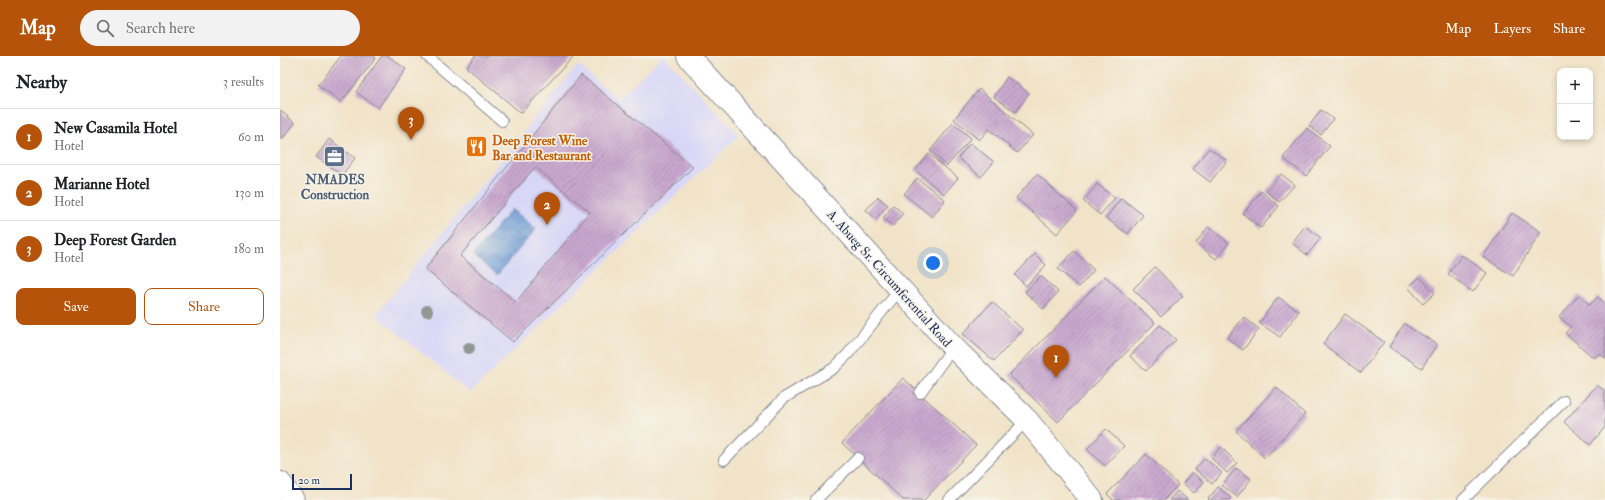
<!DOCTYPE html>
<html lang="en">
<head>
<meta charset="utf-8">
<style>
  body { margin:0; font-family:"IM FELL Double Pica",serif; background:#f2f2f2; color:#202124 }
  .controls { position:absolute; right:12px; top:12px; display:grid; overflow:hidden; border-radius:8px; box-shadow:0 2px 6px #0003 }
  .controls button { width:36px; height:36px; display:grid; place-items:center; padding:0; border:0; border-bottom:1px solid #e0e0e0; background:#fff; color:#202124; font:20px sans-serif }
  .scale { position:absolute; left:12px; bottom:10px; width:60px; box-sizing:border-box; padding-left:4px; border:2px solid #1b2f5e; border-top:0; font-size:11px; line-height:14px; white-space:nowrap; color:#1b2f5e; -webkit-text-stroke:3px #f7f3e8; paint-order:stroke }
  .you { position:absolute; left:653px; top:207px; width:14px; height:14px; margin:-10px; border:3px solid #fff; border-radius:50%; background:#1a73e8; box-shadow:0 0 0 6px #1a73e833 }
  .badge { display:grid; place-items:center; width:26px; height:26px; border-radius:50%; background:#b45309; color:#fff; font-size:13px; font-weight:700 }
  .pin { position:absolute; translate:-50% -33px; filter:drop-shadow(0 1px 2px #0008) }
  .pin::after { content:''; position:absolute; top:21px; width:14px; height:12px; background:inherit; clip-path:polygon(0 0,100% 0,50% 100%) }
  .list { margin:0; padding:0; list-style:none }
  h2 { display:flex; justify-content:space-between; align-items:center; height:52px; margin:0; padding:0 16px; font-size:17px }
  h2 small { font-size:13px; font-weight:400; color:#757577 }
  .list li { display:grid; grid-template-columns:26px 1fr auto; gap:12px; align-items:center; box-sizing:border-box; height:56px; padding:0 16px; border-top:1px solid #e0e0e0 }
  .list b { display:block; font-size:15px; white-space:nowrap }
  .list p { margin:0; font-size:13px; white-space:nowrap; color:#757577 }
  .list em { font-size:13px; font-style:normal; color:#757577 }
  .actions { display:flex; gap:8px; padding:12px 16px }
  .actions a { flex:1; padding:9px 0; border:1px solid #b45309; border-radius:8px; text-align:center; font-size:14px; color:#b45309 }
  .actions .main { background:#b45309; color:#fff }
  .icon { flex:none; width:22px; height:22px; fill:none; stroke:currentColor; stroke-width:2; stroke-linecap:round; stroke-linejoin:round }
  .map { position:relative; flex:none; width:1325px; height:444px; overflow:hidden }
  header { display:flex; align-items:center; gap:24px; box-sizing:border-box; height:56px; padding:0 20px; background:#b45309; color:#fff }
  header strong { font-size:19px }
  nav { display:flex; gap:22px; margin-inline-start:auto; font-size:14px }
  .search { width:280px; height:36px; background:#f2f2f2; display:flex; align-items:center; gap:10px; box-sizing:border-box; padding:0 14px; border-radius:22px; color:#757577; font-size:15px }
  main { display:flex }
  aside { flex:1; background:#fff }
  .map>svg:first-child { display:block }
  .built { fill:#d8d7f8 }
  .water { fill:url(#water-waves); stroke:#44669a }
  .building { fill:url(#building-hatch); fill-rule:evenodd }
  .lines { fill:none; stroke-linecap:round; stroke-linejoin:round }
  .service-casing { stroke:#868993; stroke-width:12 }
  .tertiary-casing { stroke:#868993; stroke-width:24 }
  .service { stroke:#fff; stroke-width:10 }
  .tertiary { stroke:#fff; stroke-width:22 }
  .tree { fill:#919893 }
  .labels { text-anchor:middle; stroke-width:3; stroke-linejoin:round; paint-order:stroke }
  .food-label { font-size:13px; font-weight:bold; fill:#c56008; stroke:#f7f3e8; text-anchor:start }
  .service-label { font-size:13px; font-weight:bold; fill:#4e5e75; stroke:#f7f3e8 }
  .street-label { font-size:13px; fill:#1b2f5e; stroke:#f7f3e8 }
</style>
</head>
<body>
<header>
<strong>Map</strong>
<div class="search"><svg class="icon" aria-label="search" viewBox="0 0 24 24"><circle cx="10" cy="10" r="6"/><path d="M15 15l6 6"/></svg>Search here</div>
<nav><a>Map</a><a>Layers</a><a>Share</a></nav>
</header>
<main>
<aside>
<h2>Nearby<small>3 results</small></h2>
<ul class="list">
<li><span class="badge">1</span><div><b>New Casamila Hotel</b><p>Hotel</p></div><em>60 m</em></li>
<li><span class="badge">2</span><div><b>Marianne Hotel</b><p>Hotel</p></div><em>130 m</em></li>
<li><span class="badge">3</span><div><b>Deep Forest Garden</b><p>Hotel</p></div><em>180 m</em></li>
</ul>
<div class="actions"><a class="main">Save</a><a>Share</a></div>
</aside>
<div class="map">
<svg width="1325" height="444" viewBox="0 0 1325 444">
  <defs>
    <pattern id="water-waves" width="16" height="10" patternUnits="userSpaceOnUse"><rect width="16" height="10" fill="#6e9cd6"/><path d="M0 5q4-4 8 0t8 0" fill="none" stroke="#5a80b1"/></pattern>
    <pattern id="building-hatch" width="6" height="6" patternUnits="userSpaceOnUse"><rect width="6" height="6" fill="#caa8cf"/><path d="M-1 1l2-2M0 6l6-6M5 7l2-2" fill="none" stroke="#a389ab"/></pattern>
  </defs>
  <rect width="100%" height="100%" fill="#f7f3e8"/>
  <filter id="ink" filterUnits="userSpaceOnUse"><feTurbulence type="fractalNoise" baseFrequency=".025" numOctaves="2"/><feDisplacementMap in="SourceGraphic" scale="8" xChannelSelector="R" yChannelSelector="G"/><feConvolveMatrix kernelMatrix="1 2 1 2 8 2 1 2 1" color-interpolation-filters="sRGB"/></filter>
  <filter id="wash" filterUnits="userSpaceOnUse"><feTurbulence type="fractalNoise" baseFrequency=".012" numOctaves="4" result="noise"/><feDisplacementMap in="SourceGraphic" scale="16" xChannelSelector="R" yChannelSelector="G"/><feGaussianBlur stdDeviation="0.9" result="paint"/><feColorMatrix in="noise" values="0 0 0 0 0 0 0 0 0 0 0 0 0 0 0 0 0 1.4 0 .05"/><feComposite in="paint" operator="in"/></filter>
  <g filter="url(#wash)">
    <rect width="100%" height="100%" fill="#f1e3c8"/>
    <path class="built" d="M382,0H384L459,79L190,337L96,259L298,9L338,43Z"/>
    <path class="water" d="M232,153L256,173L217,219L193,199Z"/>
    <g id="blocks">
      <path class="building" d="M61,0H94L96,2L61,46L38,29Z
        M102,0H108L126,13L98,52L76,36Z
        M195,0H292L293,1L241,57L186,11Z
        M301,19L413,111L233,286L145,213ZM255,111L310,156L236,246L180,200Z
        M727,21L749,37L736,56L714,41Z
        M699,33L753,79L737,97L709,73L699,84L674,63Z
        M0,54L15,67L2,83L0,81Z
        M1041,54L1053,63L1041,79L1029,70Z
        M673,67L691,82L667,110L650,95Z
        M1027,72L1050,90L1026,120L1003,102Z
        M49,83L75,102L62,119L36,101Z
        M690,87L714,106L701,121L678,102Z
        M929,92L947,105L930,126L913,113Z
        M649,98L678,122L664,138L635,114Z
        M757,118L797,155L777,178L736,142Z
        M1001,118L1015,129L999,146L986,135Z
        M637,122L665,144L652,161L624,138Z
        M817,128L835,142L820,159L803,145Z
        M981,135L999,150L981,172L963,158Z
        M598,141L608,149L596,163L586,154Z
        M841,142L863,159L848,178L826,162Z
        M613,149L623,157L613,170L603,162Z
        M1232,157L1261,176L1233,220L1203,201Z
        M1025,170L1041,182L1027,199L1012,187Z
        M928,171L949,187L936,203L916,187Z
        M794,195L814,214L799,231L778,213Z
        M755,198L766,209L746,230L735,219Z
        M1182,199L1207,217L1193,236L1168,218Z
        M875,211L903,240L881,261L853,233Z
        M761,220L778,236L763,253L745,236Z
        M825,220L875,267L778,366L729,319Z
        M1140,221L1155,237L1143,248L1128,231Z
        M1299,239L1310,249L1318,241L1325,247V302L1319,297L1314,302L1285,277L1291,271L1279,261Z
        M998,241L1019,255L1000,281L979,267Z
        M712,246L743,274L714,305L683,278Z
        M1065,258L1104,286L1081,317L1043,288Z
        M964,261L979,273L963,294L947,282Z
        M1124,268L1157,288L1142,312L1109,291Z
        M880,269L896,284L866,315L850,300Z
        M623,322L696,389L644,444H623L562,387Z
        M1317,329L1325,335V371L1310,389L1284,366Z
        M996,331L1025,358L985,402L956,375Z
        M826,373L844,390L825,410L807,393Z
        M941,391L957,407L947,417L931,402Z
        M866,398L898,429L884,444H833L827,438Z
        M925,402L942,417L932,428L915,413Z
        M956,412L971,423L957,441L942,429Z
        M912,416L924,426L914,437L903,427Z
        M938,431L951,442L949,444H929L928,443Z
        M897,435L908,444H889Z"/>
    </g>
  </g>
  <g filter="url(#ink)">
    <use href="#blocks" fill-opacity="0" stroke="#868993" stroke-width="1"/>
    <g class="lines">
      <defs>
        <path id="service" d="M147,0L222,65
          M640,337L673,291
          M444,404L504,342L554,312L568,298L621,232
          M536,444L578,402
          M669,444L747,364
          M1183,444L1284,345"/>
        <path id="tertiary" d="M408,0L673,291L747,364L812,444
          M0,427L13,444"/>
      </defs>
      <use href="#service" class="service-casing"/>
      <use href="#tertiary" class="tertiary-casing"/>
      <use href="#service" class="service"/>
      <use href="#tertiary" class="tertiary"/>
    </g>
    <g class="tree">
      <circle cx="271" cy="146" r="6"/>
      <circle cx="147" cy="255" r="6"/>
      <circle cx="189" cy="292" r="6"/>
    </g>
  </g>
  <defs>
    <symbol id="restaurant-square" viewBox="-11 -11 22 22"><rect x="-9" y="-9" width="18" height="18" rx="4" fill="#e8710a" stroke="#f7f3e8"/><path d="M-5-6h1v4h1v-4h1v4h1v-4h1v5L-1.5 .5V6h-2V.5L-5-1ZM5-6V6H3V1.5H1.5Q1.5-4 5-6Z" fill="#fff"/></symbol>
    <symbol id="office-square" viewBox="-11 -11 22 22"><rect x="-9" y="-9" width="18" height="18" rx="4" fill="#5c6f8a" stroke="#f7f3e8"/><path d="M-6-3h4V-5.5h4V-3h4V5H-6ZM-1-4.5V-3h2v-1.5ZM-6 0V1H6V0Z" fill="#fff"/></symbol>
  </defs>
  <g fill-rule="evenodd">
    <use href="#restaurant-square" x="184" y="78" width="25" height="25"/>
    <use href="#office-square" x="42" y="88" width="25" height="25"/>
  </g>
  <g class="labels">
    <g class="food-label">
      <text x="212" y="89">Deep Forest Wine<tspan x="212" dy="15">Bar and Restaurant</tspan></text>
    </g>
    <g class="service-label">
      <text x="55" y="128">NMADES<tspan x="55" dy="15">Construction</tspan></text>
    </g>
    <g class="street-label">
      <text transform="translate(610 222) rotate(48)" y="5">A. Abueg Sr. Circumferential Road</text>
    </g>
  </g>
</svg>
<div class="controls">
<button>+</button>
<button>−</button>
</div>
<div class="scale">20 m</div>
<div class="you"></div>
<div class="pin badge" style="left:776px;top:322px">1</div>
<div class="pin badge" style="left:267px;top:169px">2</div>
<div class="pin badge" style="left:131px;top:84px">3</div>
</div>
</main>
</body>
</html>
